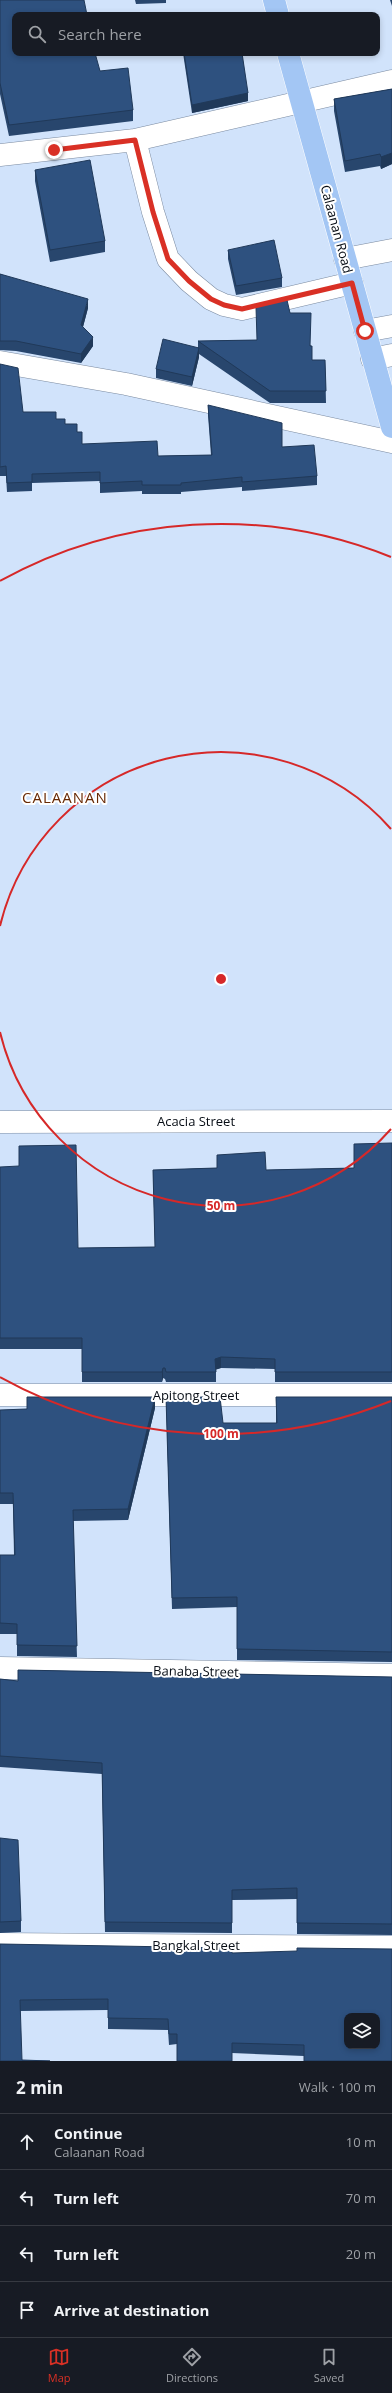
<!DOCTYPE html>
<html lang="en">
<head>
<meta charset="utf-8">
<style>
  body { margin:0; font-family:"Open Sans",sans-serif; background:#242831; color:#f1f3f6 }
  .controls { position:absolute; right:12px; bottom:12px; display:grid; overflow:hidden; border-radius:8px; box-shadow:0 2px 6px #0003 }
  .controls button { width:36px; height:36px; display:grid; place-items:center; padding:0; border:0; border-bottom:1px solid #363941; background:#171b24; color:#f1f3f6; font:20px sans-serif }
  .stop { position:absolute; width:12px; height:12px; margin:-9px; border:3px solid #d93025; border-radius:50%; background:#fff }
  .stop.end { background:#d93025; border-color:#fff; box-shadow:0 1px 4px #0008 }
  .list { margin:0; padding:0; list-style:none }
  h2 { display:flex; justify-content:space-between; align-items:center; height:52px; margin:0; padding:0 16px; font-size:17px }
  h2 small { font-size:13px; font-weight:400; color:#9ea1a6 }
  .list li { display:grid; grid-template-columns:26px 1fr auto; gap:12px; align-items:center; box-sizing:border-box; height:56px; padding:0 16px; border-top:1px solid #363941 }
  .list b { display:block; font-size:15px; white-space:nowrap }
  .list p { margin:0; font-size:13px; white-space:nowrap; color:#9ea1a6 }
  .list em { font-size:13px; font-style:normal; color:#9ea1a6 }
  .icon { flex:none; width:22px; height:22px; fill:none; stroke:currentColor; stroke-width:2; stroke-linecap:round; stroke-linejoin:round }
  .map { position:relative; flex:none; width:392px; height:2061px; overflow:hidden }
  .search { position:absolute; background:#171b24; box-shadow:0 2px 6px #0003; left:12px; right:12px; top:12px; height:44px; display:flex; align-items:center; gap:10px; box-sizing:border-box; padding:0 14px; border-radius:8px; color:#9ea1a6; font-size:15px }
  .sheet { height:276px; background:#171b24 }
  nav { display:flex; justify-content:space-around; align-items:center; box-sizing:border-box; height:56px; border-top:1px solid #363941; background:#171b24; font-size:11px; color:#9ea1a6 }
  nav a { display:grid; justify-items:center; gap:2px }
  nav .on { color:#d93025 }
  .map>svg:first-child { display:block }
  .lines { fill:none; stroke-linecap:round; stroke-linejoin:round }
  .minor-casing { stroke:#7a8aa0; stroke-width:23 }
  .major-casing { stroke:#fff; stroke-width:23 }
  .minor { stroke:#fff; stroke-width:22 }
  .major { stroke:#a3c6f4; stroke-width:22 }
  .wall { fill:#28466d }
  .shaded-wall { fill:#203959 }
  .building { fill:#2e517f; stroke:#203959; fill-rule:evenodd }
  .route { stroke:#d93025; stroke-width:5 }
  .ring { fill:none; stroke:#d62828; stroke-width:2 }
  .labels { text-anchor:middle; stroke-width:4; stroke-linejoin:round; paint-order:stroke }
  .street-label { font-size:13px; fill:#070d15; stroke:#fff }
  .quarter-label { font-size:15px; letter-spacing:1px; fill:#682904; stroke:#fff }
  .centre { fill:#d62828; stroke:#fff; stroke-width:2 }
  .ring-label { font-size:12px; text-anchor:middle; font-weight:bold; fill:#d62828; stroke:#fff; stroke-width:4; stroke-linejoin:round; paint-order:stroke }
</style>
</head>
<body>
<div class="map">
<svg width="392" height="2061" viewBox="0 0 392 2061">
  <rect width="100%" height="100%" fill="#d1e3fb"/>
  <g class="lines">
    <defs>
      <path id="minor" d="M135,140L153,212L168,259L189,281L211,299L224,305L242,309L352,283
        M0,155L135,140L392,81
        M345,259L392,250
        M365,331L392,326
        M372,359L392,355
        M0,362L126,384L392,442
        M0,1122L392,1121
        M0,1395H392
        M0,1668L392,1675
        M0,1944L392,1947"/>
      <path id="major" d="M274,0L278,15
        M288,53L392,427"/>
    </defs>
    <use href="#minor" class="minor-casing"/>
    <use href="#major" class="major-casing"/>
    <use href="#minor" class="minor"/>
    <use href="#major" class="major"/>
  </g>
  <path class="wall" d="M0,0L100,71L133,110V121L9,136L0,94Z
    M135,0H166V3L136,4Z
    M390,0H392V6Z
    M183,53H242L248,101L192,113Z
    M392,89V164L381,169L380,166L345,172L334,111V99Z
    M35,170L105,241V252L50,262L35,181Z
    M228,250L282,278V287L236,295L228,259Z
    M0,274L88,308L83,327L93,346L81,363L16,351L0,350Z
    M290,313L311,346L312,360H325L326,403H270L199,354V357L192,386L156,378V369L198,348V341L257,340Z
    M0,364L23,412L56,419L77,432L82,444L158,456L211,455L208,415V405L282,447L317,476V485L242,491V487L181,492V494H142V491L100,493V481L32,483V491L7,492L6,476H0Z
    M392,1143V1382H275V1369L221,1368L216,1369V1382H166L165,1379L163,1378L162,1382H82V1349H0V1167L78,1248L155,1247L153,1170L217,1168V1155L266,1170L354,1168Z
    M166,1397L223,1423H276V1397H392V1662L237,1660V1607L172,1609Z
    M155,1408L128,1520L73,1521L77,1657L17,1656V1634H0V1555H14L13,1504H0V1410Z
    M18,1670L392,1677V1935L297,1934V1899L232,1900V1933L105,1932L102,1774L0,1767V1679L18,1681Z
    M0,1838L21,1921V1932L0,1933Z
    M0,1944L232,1953L392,2061L304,2056L232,2053L177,2044L169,2045L168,2030L108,2029V2010L20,2011L0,2061Z"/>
  <path class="shaded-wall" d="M248,93V101L192,113V105Z
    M392,153V164L381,169V157Z
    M88,299V308L81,334V325Z
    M93,337V346L81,363V354Z
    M199,348V357L192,386V377Z
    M221,1357V1368L215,1370V1359Z
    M163,1368V1378L162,1382V1372Z
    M155,1397V1408L128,1520V1509Z"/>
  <path class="building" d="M0,0H84L87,15H15V53H95L100,71L128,68L133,110L9,125L0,83Z
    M179,13H218V15H179Z
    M184,53H242L248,93L192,105Z
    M392,89V153L381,157L380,154L345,161L334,99Z
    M90,160L105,241L50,250L35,170Z
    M274,240L282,278L236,286L228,250Z
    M0,274L88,299L81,325L93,337L81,354L16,341H0Z
    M287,300L290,313H311L310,346H312V360H325L326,391H270L198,341L257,340L256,307Z
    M163,339L199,348L192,377L156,369Z
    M0,364L18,368L23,412H56V419H65V424H77V432H82V444L157,441L158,456L212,455L208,405L282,423V447L314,445L317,476L242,482V477L181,483V485H142V481L100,483V472L32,474V482L7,483L6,466L0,467Z
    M392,1143V1372H275V1359L221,1357L215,1359L216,1372H166L165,1368H163L162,1372H82V1338H0V1167L19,1166V1146L76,1145L78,1248L155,1247L153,1170L217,1168V1155L265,1152L266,1170L354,1168V1144Z
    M27,1397H155L128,1509L73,1510L77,1646L17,1645V1624L0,1623V1555H15L13,1493H0V1410L27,1409Z
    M166,1397H220L223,1423H277L276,1397H392V1652L237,1649V1597L172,1598Z
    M18,1670L392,1677V1924L297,1923V1888L232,1890V1923L105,1922L102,1763L0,1756V1679L18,1681Z
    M0,1838L18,1840L21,1921L0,1922Z
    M0,1944L232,1948V1953L297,1951V1948L392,1949V2061H304V2045L232,2043V2061H177V2034H169L168,2019L108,2018V1999L20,2000L22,2060L50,2061H0ZM347,2016H377V2046H347Z"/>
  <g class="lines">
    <path class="route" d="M54,150L135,140L153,212L168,259L189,281L211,299L224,305L242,309L352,283L365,331"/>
  </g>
  <g class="ring">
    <path d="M391 1129A227 227 0 0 1 0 1032M0 926A227 227 0 0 1 391 829"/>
    <path d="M391 1401A455 455 0 0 1 0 1377M0 581A455 455 0 0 1 391 557"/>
  </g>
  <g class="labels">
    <g class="street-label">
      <text transform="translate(337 229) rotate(75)" y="5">Calaanan Road</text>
      <text x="196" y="1126">Acacia Street</text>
      <text x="196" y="1400">Apitong Street</text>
      <text transform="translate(196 1671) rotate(1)" y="5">Banaba Street</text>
      <text x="196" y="1950">Bangkal Street</text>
    </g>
    <g class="quarter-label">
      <text x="65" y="803">CALAANAN</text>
    </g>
  </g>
  <circle cx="221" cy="979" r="6" class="centre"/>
  <g class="ring-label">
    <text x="221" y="1210">50 m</text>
    <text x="221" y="1438">100 m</text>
  </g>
</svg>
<div class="controls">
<button><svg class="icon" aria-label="layers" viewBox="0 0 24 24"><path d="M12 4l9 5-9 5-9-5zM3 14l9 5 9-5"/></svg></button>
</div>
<div class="stop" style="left:365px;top:331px"></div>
<div class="stop end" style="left:54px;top:150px"></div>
<div class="search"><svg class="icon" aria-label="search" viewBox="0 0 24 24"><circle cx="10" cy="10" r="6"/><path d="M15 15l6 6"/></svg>Search here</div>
</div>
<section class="sheet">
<h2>2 min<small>Walk · 100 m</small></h2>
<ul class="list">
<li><svg class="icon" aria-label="ahead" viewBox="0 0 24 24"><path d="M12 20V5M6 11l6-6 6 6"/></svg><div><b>Continue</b><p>Calaanan Road</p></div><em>10 m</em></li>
<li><svg class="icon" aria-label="left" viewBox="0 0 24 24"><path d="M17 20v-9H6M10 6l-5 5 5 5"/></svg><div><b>Turn left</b></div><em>70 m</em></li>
<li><svg class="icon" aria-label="left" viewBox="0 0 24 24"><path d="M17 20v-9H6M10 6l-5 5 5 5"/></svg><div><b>Turn left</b></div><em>20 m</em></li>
<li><svg class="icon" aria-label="arrive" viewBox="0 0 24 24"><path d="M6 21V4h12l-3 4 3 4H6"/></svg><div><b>Arrive at destination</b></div></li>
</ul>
</section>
<nav>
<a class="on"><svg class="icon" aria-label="map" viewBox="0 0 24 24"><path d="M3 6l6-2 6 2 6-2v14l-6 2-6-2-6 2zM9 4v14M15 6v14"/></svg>Map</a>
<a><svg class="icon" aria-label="directions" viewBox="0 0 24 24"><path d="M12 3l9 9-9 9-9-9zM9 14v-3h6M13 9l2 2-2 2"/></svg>Directions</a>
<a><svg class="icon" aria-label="saved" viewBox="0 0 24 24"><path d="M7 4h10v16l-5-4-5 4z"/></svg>Saved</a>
</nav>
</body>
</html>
